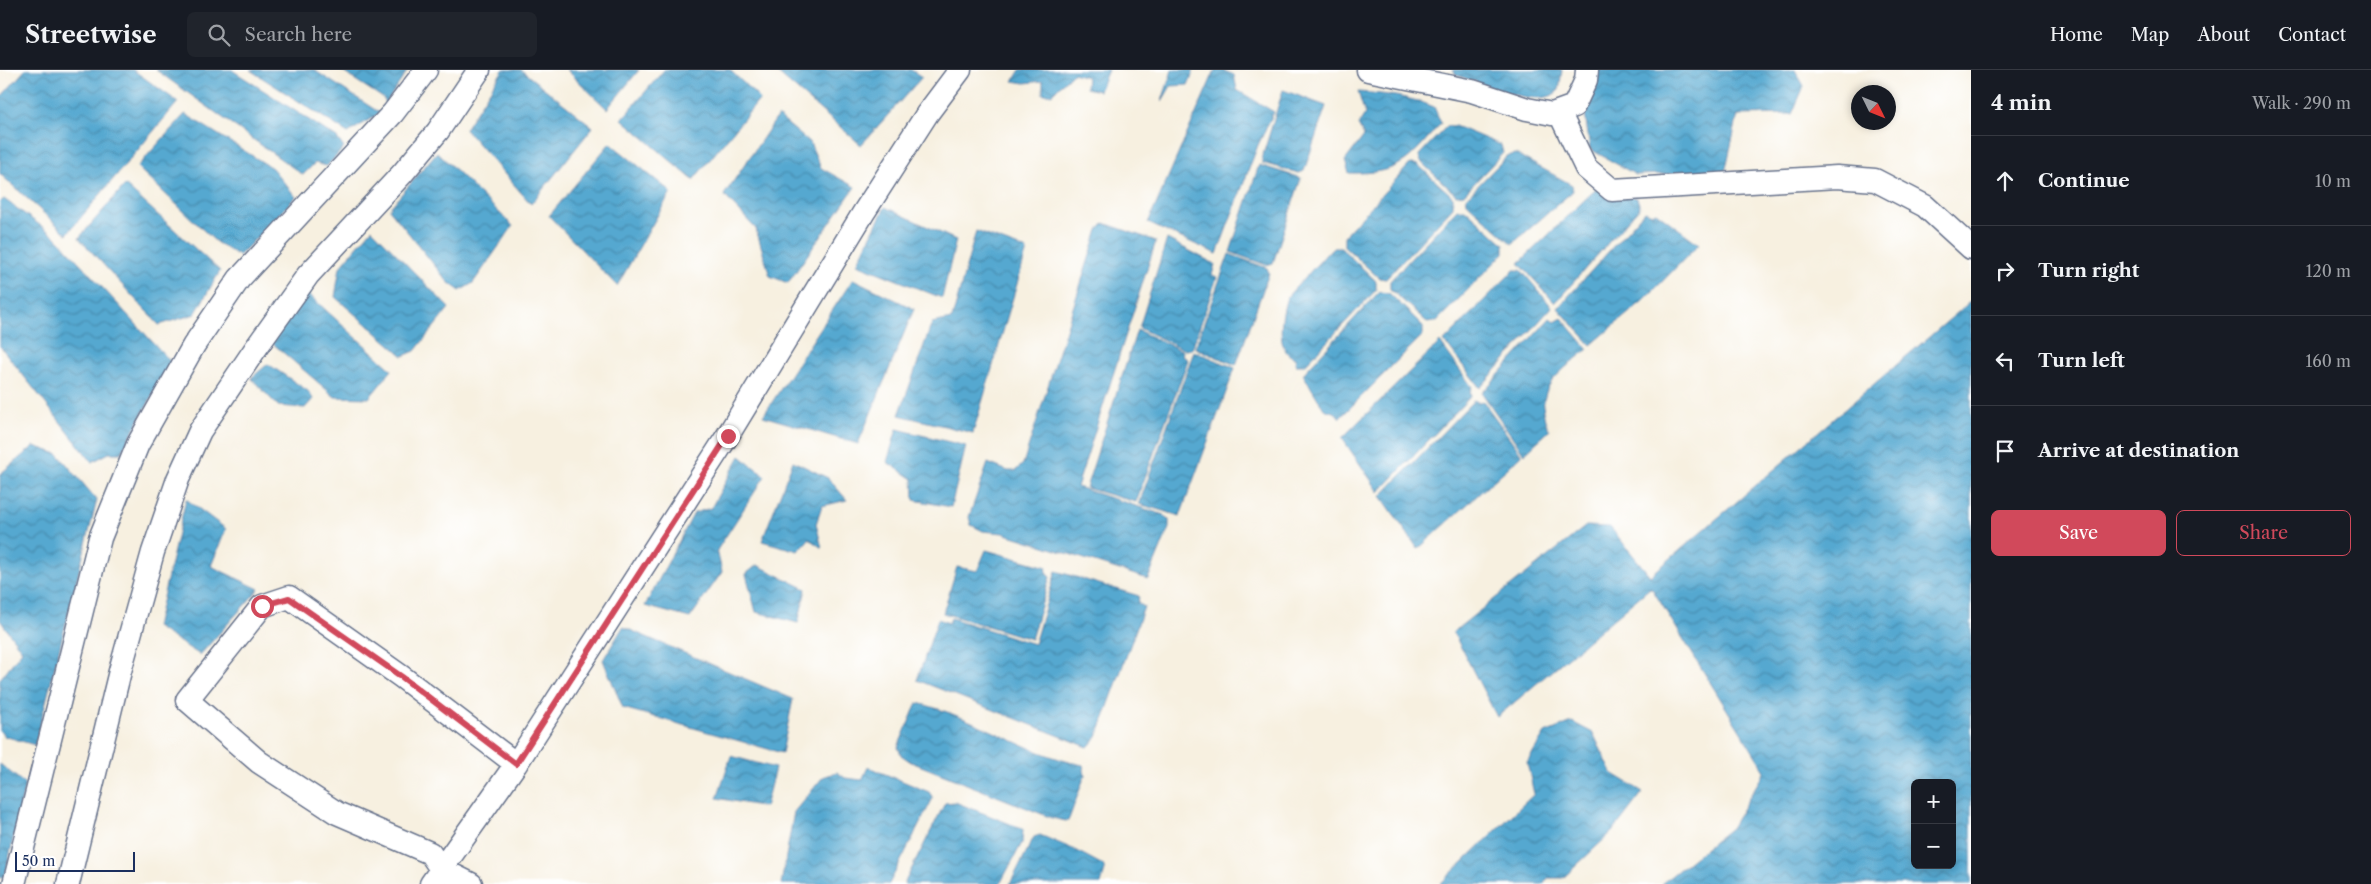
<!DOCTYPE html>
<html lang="en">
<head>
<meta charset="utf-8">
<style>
  body { margin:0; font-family:"Libre Caslon Text",serif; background:#20242c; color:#f1f3f6 }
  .controls { position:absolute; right:15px; bottom:15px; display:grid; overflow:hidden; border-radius:8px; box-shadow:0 2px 8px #0003 }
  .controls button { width:45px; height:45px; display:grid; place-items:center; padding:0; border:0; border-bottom:1px solid #363941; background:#171b24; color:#f1f3f6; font:25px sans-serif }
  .compass { position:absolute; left:1851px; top:15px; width:45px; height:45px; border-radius:50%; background:#171b24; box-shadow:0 2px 8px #0003; rotate:133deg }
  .scale { position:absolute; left:15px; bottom:12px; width:120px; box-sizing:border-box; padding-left:5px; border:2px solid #1b2f5e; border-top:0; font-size:14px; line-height:18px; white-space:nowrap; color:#1b2f5e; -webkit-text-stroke:4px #fff; paint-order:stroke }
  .stop { position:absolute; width:15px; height:15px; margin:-11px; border:4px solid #d1495b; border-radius:50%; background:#fff }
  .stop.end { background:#d1495b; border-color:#fff; box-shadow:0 1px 5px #0008 }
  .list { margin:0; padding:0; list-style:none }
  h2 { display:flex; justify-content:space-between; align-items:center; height:65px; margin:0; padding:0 20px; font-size:21px }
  h2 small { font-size:16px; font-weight:400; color:#9ea1a6 }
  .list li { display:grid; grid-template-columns:32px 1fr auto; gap:15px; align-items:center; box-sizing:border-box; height:90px; padding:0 20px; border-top:1px solid #363941 }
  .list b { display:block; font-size:19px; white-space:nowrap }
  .list em { font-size:16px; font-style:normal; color:#9ea1a6 }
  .actions { display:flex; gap:10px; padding:15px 20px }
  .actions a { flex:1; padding:11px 0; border:1px solid #d1495b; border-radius:8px; text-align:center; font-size:18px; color:#d1495b }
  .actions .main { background:#d1495b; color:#fff }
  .icon { flex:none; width:28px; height:28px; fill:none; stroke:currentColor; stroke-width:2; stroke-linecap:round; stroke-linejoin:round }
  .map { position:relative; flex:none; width:1971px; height:814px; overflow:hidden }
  header { display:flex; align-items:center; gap:30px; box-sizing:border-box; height:70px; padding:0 25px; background:#171b24; border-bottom:1px solid #363941 }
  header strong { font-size:24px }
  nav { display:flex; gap:28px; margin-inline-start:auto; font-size:18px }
  .search { width:350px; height:45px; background:#20242c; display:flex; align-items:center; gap:12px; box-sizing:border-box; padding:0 18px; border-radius:8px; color:#9ea1a6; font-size:19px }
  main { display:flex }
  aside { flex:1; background:#171b24 }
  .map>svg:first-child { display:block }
  .water { fill:url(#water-waves); stroke:#386c97; fill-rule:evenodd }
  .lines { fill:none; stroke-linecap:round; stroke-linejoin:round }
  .minor-casing { stroke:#68738c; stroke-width:25 }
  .minor { stroke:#fff; stroke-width:22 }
  .route { stroke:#d1495b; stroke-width:6 }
</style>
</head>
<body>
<header>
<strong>Streetwise</strong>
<div class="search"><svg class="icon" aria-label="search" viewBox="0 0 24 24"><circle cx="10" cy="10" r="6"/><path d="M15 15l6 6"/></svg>Search here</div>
<nav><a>Home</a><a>Map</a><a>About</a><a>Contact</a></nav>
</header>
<main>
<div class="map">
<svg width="1971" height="814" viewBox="0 0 1971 814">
  <defs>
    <pattern id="water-waves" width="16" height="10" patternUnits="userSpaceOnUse" patternTransform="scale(1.25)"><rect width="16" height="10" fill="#55a8d0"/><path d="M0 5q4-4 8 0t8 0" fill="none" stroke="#4689ac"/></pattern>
  </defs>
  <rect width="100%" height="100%" fill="#fff"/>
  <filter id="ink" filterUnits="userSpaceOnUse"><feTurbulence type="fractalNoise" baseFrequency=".02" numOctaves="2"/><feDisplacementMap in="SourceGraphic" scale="10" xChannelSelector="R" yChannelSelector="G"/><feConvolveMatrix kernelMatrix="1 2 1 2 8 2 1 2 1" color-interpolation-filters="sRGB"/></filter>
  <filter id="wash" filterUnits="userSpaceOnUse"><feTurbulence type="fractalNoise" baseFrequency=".0096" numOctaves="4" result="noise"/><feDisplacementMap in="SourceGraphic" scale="20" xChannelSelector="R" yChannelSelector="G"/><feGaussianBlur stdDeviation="1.12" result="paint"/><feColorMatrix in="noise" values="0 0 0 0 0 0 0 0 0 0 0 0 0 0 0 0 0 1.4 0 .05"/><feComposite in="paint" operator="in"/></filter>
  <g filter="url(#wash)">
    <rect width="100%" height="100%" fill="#f7f0e0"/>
    <path class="water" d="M25,0H133L178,32L67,164L0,104V28Z
      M156,0H232L337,68L344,78L327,96L315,93L303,105Z
      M250,0H314L380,43L348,63Z
      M340,0H408L386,33L383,28Z
      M503,0H521L593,57L531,134L465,59Z
      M567,0H639L607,39Z
      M664,0H730L760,29L693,110L622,49Z
      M774,0H911L922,7L861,75Z
      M1020,0H1108L1099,21L1086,18L1087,7L1073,3L1052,24H1043V11L1025,13L1013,11Z
      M1172,0H1194L1188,15L1171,16L1162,31Z
      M1215,0H1222L1234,5L1237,20L1274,42L1258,75L1217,184L1148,153Z
      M1453,0H1562L1559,20C1541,42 1480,12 1456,5Z
      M1589,0H1795L1804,16L1792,44L1738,45L1725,102L1636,105L1590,79L1582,24Z
      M1283,20L1326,36L1304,101L1299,103L1262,93V88Z
      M1358,22C1385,24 1408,26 1434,37L1441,53C1408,90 1402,104 1349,103L1345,91L1364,66L1358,55L1365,44Z
      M185,44L272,98L296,127L239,186L216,172L137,97Z
      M778,46L810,73L821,98L855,117L788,213L770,206L756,159L724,125Z
      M1447,56H1455L1501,75L1503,83L1464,124L1456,125L1420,91L1419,85Z
      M610,73L671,122L617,216L549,146Z
      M437,82L513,156L473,213L460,221L448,212L389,139Z
      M1516,84L1572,115L1573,121L1512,174L1467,133L1466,128L1507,86Z
      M1410,94L1418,95L1453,127V137L1386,209L1379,208L1344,176V166Z
      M1259,95L1301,108L1273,193L1266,195L1230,182Z
      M125,115L220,201L195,244L159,255L79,168Z
      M1597,118L1637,128L1640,137L1555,233L1519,193Z
      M4,129L55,166L171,292L121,383H109L92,392L0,276V132Z
      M885,137L956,170L942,228L857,194Z
      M1457,139H1465L1504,174V183L1437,251L1428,253L1390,219V211Z
      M1645,141L1652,144L1656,142L1699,174L1644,230L1591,275L1558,238Z
      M1104,153L1156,171L1077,417L1164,445L1169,450V458L1148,509L1003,463L983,461L971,455L969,447L988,393L1008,401H1015L1023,394L1098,160Z
      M372,159L449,238L415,281L403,286L335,227L340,197Z
      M976,161L1027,180L973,363L899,345L932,253L952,249Z
      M1167,169L1215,194L1212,205L1217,207L1192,279L1185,280L1139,258Z
      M1332,178H1341L1376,211V220L1305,295H1296L1295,288C1274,281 1282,243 1287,227Z
      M1229,184L1267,198L1269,203L1236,295L1195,278Z
      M1514,200H1521L1552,237L1480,318L1444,271Z
      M853,209L914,239L858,374L763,346Z
      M1379,222L1389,223L1423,256V265L1340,348L1336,343L1324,339L1303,304Z
      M307,223L392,300L369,328L335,327L271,272Z
      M1971,231V814H1661L1731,758L1765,701L1651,517L1497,647L1453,562L1586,456L1610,457L1650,506ZM1915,713H1952V795H1915Z
      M1550,248L1555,252L1562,248L1588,279C1576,289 1562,299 1552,311C1542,324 1540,348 1550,360L1524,384L1482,323Z
      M1137,260L1183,281L1182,285L1188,290L1136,432L1086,418Z
      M1440,272L1472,317L1470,321L1471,326L1379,422L1342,368Z
      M1194,281L1235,298L1180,446L1139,434Z
      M268,294L308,321L313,329L305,338L278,336L251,308Z
      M1474,330L1478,332L1483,331L1522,385L1418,479L1381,426Z
      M897,359L966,376L951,437L914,430L913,409L887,392Z
      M34,376L58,384L97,430L35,675L4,666L0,661V609L22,581L0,550V404Z
      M740,386L765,406L717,480L722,502L690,548L645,536L694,443L711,438Z
      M793,391L828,408L847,430L822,436L816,454L822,478L809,469L798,481L762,471Z
      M186,429L226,459L211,496L259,519L200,585L156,557Z
      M986,480L1047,497L1046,503L1050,507L1031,569L943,543L957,497L977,501Z
      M757,495L806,519L798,553L756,542L746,504Z
      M1056,501L1139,526L1138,533L1144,537L1097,667L1088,677L917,610L938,549L949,553L951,548L1034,574Z
      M623,557L793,629L782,683L623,638L603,590Z
      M917,633C975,646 1025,684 1083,695L1085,705L1069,749L1066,751L1052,748L911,692L901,685L898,677Z
      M1572,652L1593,663L1612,703L1643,722L1613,761L1563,808H1548L1543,814H1440L1534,724L1527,692L1545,663Z
      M731,686L775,698L765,737L717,728Z
      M0,694L25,714L5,807L0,808Z
      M868,697L929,722L933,728L889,814H781L794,742L823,707L837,702L845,708L862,710Z
      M955,732L1023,759L1022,773L1000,814H904L945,733Z
      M1040,765L1073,779L1103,795L1105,800L1101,814H1010L1034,767Z"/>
  </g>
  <g filter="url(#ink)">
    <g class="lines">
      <defs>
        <path id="minor" d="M1368,0L1472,21L1527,39L1552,44L1574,36L1586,10L1587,0
          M1559,42L1586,98L1612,120L1837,107L1875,110L1925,136L1971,178
          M14,814L100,468L138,374L194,275L239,209L393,43L426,0
          M68,814L120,601L153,482L178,409L200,361L256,278L308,205L402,104L438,61L479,0
          M431,814L516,694L728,365L864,142L927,44L960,0
          M471,814L441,799L430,783L337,743L259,692L187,630L262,536L289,527L402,607L516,694"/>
      </defs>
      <use href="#minor" class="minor-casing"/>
      <use href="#minor" class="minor"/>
    </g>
  </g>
  <g class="lines" filter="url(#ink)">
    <path class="route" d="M262,536L289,528L402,607L516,694L728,366"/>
  </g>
</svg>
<div class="controls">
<button>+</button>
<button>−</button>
</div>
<svg class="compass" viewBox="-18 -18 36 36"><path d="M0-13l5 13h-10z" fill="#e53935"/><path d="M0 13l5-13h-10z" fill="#9ea1a6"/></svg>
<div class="scale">50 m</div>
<div class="stop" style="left:262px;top:536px"></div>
<div class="stop end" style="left:728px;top:366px"></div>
</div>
<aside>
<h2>4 min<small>Walk · 290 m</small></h2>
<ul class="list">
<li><svg class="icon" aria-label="ahead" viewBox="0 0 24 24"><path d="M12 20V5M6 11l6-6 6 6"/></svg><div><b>Continue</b></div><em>10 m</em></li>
<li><svg class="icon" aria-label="right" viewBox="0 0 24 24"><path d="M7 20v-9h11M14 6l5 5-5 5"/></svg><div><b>Turn right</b></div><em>120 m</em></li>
<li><svg class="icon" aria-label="left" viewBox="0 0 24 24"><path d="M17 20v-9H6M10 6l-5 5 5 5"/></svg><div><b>Turn left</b></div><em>160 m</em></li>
<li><svg class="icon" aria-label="arrive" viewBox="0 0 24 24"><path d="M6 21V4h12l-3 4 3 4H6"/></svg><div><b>Arrive at destination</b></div></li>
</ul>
<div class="actions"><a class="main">Save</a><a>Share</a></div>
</aside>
</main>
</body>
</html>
